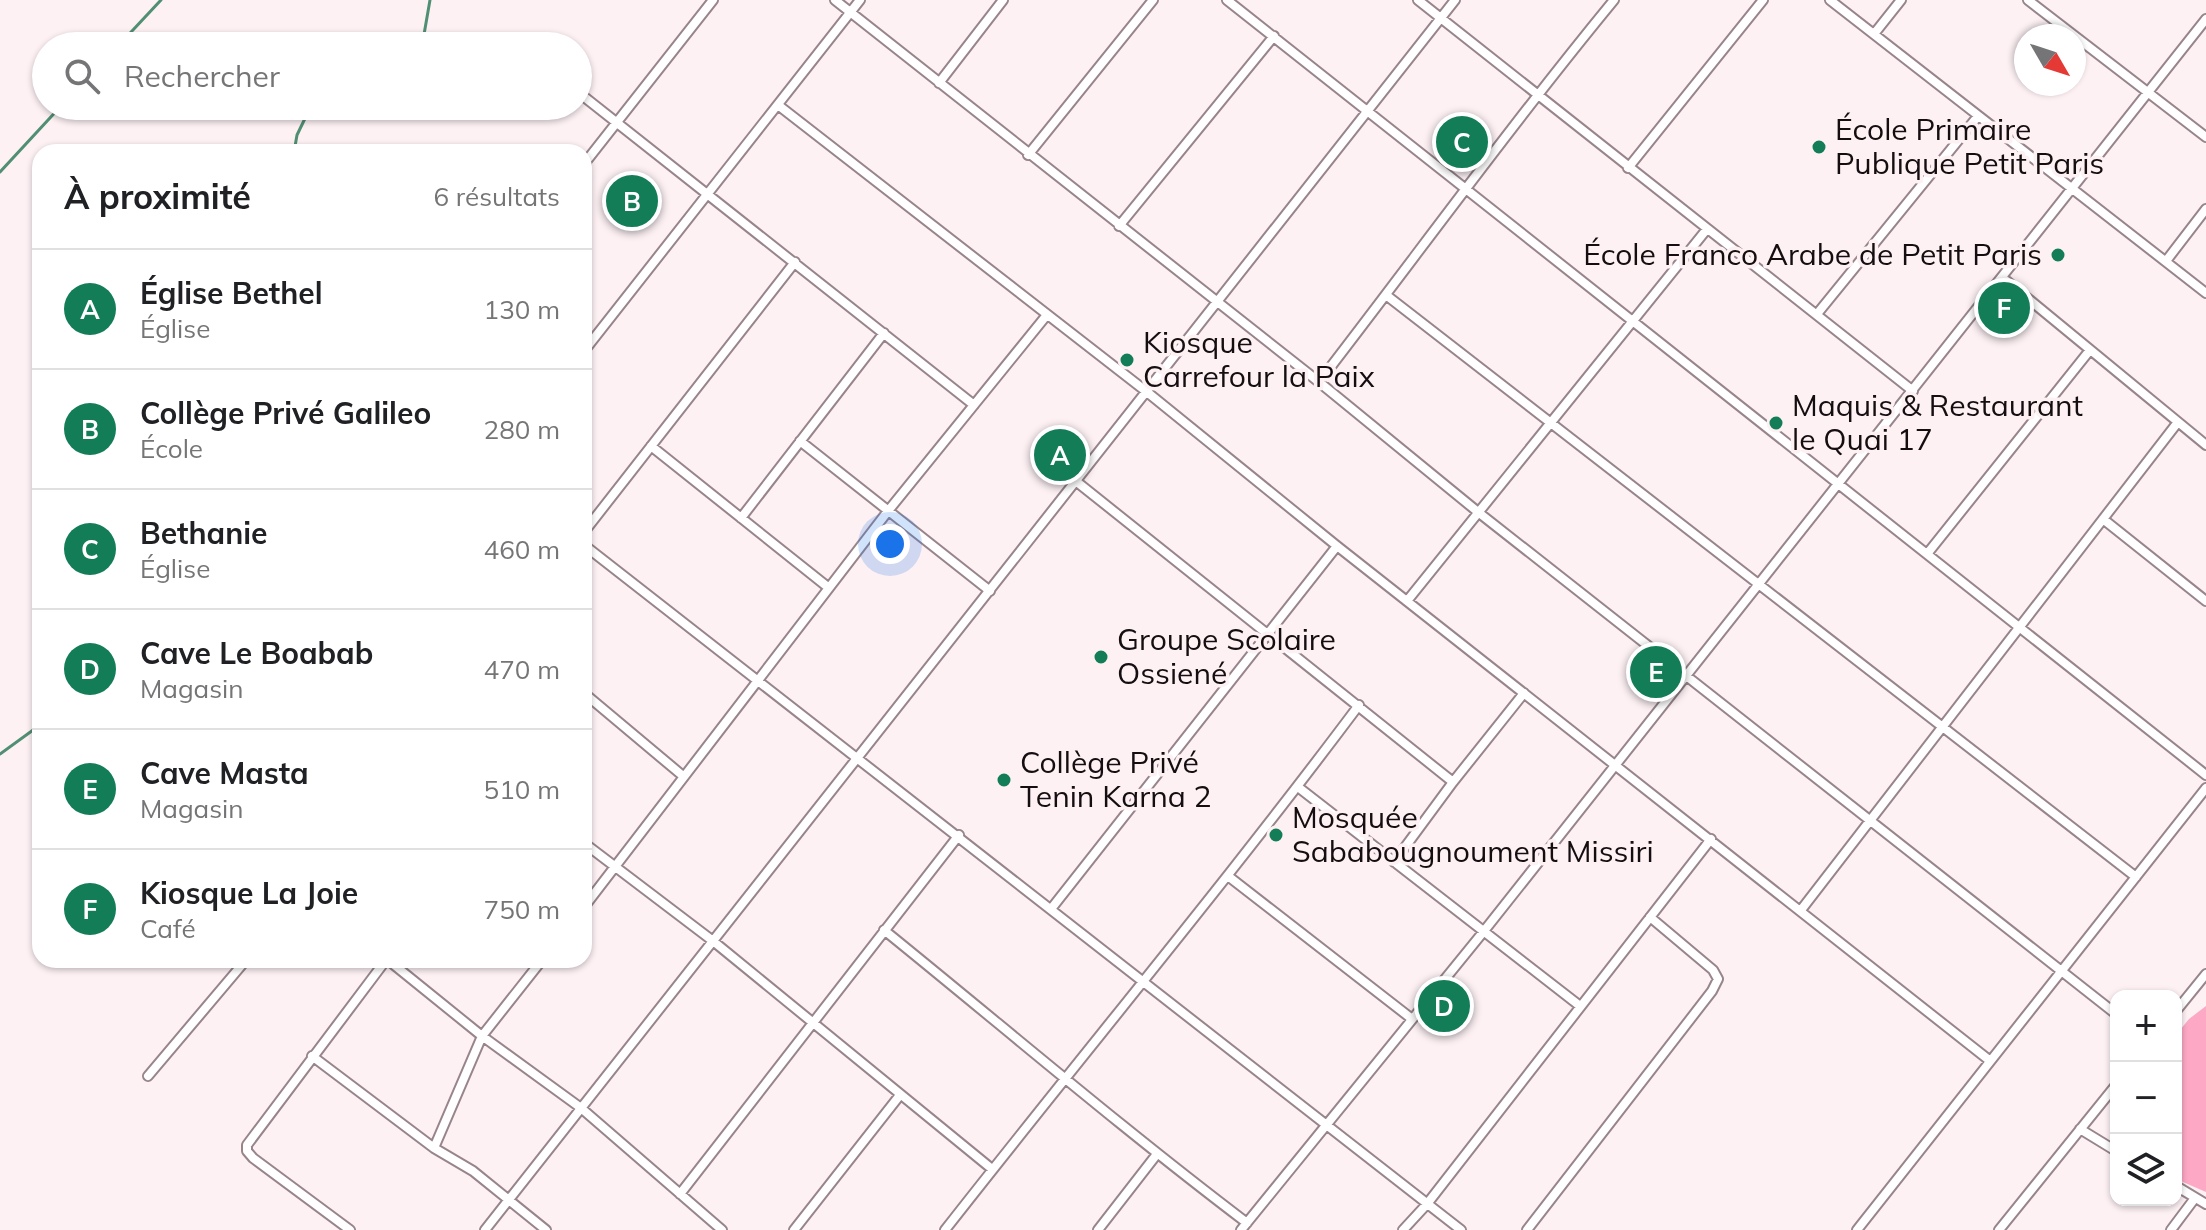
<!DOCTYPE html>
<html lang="fr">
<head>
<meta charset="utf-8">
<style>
  body { margin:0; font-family:Mulish,sans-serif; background:#f6f6f6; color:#202124 }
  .controls { position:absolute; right:24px; bottom:24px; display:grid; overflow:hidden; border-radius:16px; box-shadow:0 2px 6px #0004 }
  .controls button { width:72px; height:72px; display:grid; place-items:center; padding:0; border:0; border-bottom:2px solid #e0e0e0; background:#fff; color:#202124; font:40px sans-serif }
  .compass { position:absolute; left:2014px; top:24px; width:72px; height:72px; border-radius:50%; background:#fff; box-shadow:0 2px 6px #0004; rotate:129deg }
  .you { position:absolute; left:890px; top:544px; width:28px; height:28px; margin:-20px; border:6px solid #fff; border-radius:50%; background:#1a73e8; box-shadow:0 0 0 12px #1a73e833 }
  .badge { display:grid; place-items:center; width:52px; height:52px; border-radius:50%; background:#137d58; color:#fff; font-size:26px; font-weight:700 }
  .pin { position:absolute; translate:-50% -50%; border:4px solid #fff; box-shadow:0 2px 8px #0006 }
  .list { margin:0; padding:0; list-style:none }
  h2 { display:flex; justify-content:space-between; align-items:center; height:104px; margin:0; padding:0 32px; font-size:34px }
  h2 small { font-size:26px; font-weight:400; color:#757577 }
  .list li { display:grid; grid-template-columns:52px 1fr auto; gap:24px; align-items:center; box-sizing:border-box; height:120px; padding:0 32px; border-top:2px solid #e0e0e0 }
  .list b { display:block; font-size:30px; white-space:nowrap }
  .list p { margin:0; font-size:26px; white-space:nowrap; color:#757577 }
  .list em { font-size:26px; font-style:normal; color:#757577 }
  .icon { flex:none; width:44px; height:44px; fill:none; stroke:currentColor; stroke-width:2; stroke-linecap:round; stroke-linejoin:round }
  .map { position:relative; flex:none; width:2206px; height:1230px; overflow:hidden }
  .search { position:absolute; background:#fff; box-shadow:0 2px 6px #0004; left:32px; top:32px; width:560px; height:88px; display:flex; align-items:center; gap:20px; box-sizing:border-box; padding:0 28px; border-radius:44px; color:#757577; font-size:30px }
  .panel { position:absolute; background:#fff; box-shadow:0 2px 6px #0004; left:32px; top:144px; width:560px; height:824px; border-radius:24px }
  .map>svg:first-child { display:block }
  .green { fill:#fda8c5 }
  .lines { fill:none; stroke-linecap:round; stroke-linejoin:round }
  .stream { stroke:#508f73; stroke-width:3 }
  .minor-casing { stroke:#98858b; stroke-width:12 }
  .minor { stroke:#fff; stroke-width:8 }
  .poi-dot { fill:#137d58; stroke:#fdf1f4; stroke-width:3 }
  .labels { text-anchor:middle; stroke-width:7; stroke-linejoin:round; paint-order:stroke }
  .poi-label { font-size:30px; fill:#140e10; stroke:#fdf1f4; text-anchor:start }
</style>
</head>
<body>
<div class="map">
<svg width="2206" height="1230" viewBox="0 0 2206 1230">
  <rect width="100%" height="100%" fill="#fdf1f4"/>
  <path class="green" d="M2206,1006V1192L2176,1179V1035L2189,1019Z"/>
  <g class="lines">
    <path class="stream" d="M118,46L161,0
      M422,46L430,0
      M294,152L297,135L311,106
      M0,172L61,106
      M0,754L40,725"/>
    <defs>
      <path id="minor" d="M835,0L1319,382L1478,512L2116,1014
        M1227,0L2206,775
        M1418,0L1913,391
        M1830,0L2206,293
        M2028,0L2206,137
        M1874,34L1901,0
        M939,83L1003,0
        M578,92L974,405
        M778,105L1147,392L1337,546L1989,1060
        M1028,155L1153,0
        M584,164L713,0
        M1628,168L1763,0
        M1119,226L1274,36
        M2166,261L2206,209
        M2003,278L2206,445
        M1386,295L2136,877
        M1817,314L1978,116
        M584,351L860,0
        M1319,382C1417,255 1512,124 1614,0
        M800,441L990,591
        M651,446L829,588
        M1077,482L1453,782
        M741,518L884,333
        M2103,519L2206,601
        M584,532L795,262
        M584,545L1461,1230
        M1927,554L2090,350
        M1407,601L1707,229
        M584,693L683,776
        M1298,787L1580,1006
        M584,843L713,941L992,1169
        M1394,862L1453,782L1524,693
        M1228,876L1412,1019
        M584,907L888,511L1046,316
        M1051,909L1337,546
        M1801,910L2178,422
        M884,930C1005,1028 1123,1129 1247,1223
        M388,960L482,1036L581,1108L722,1230
        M2176,1011L2206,974
        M312,1056L434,1148L473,1171L546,1230
        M148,1076L246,960
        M2080,1129L2116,1151
        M434,1148L482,1036L542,960
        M2176,1186L2206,1204
        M680,1194L959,835
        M350,1230L253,1158L247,1151V1145L386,960
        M485,1230L1455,0
        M794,1230L900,1095
        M945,1230C1082,1055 1225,884 1359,705
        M1098,1230L1157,1154
        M1241,1230L1484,931L2206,19
        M1403,1230L1427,1204L1711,839
        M1527,1230L1712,991L1718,979L1713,970L1650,917
        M1857,1230L2206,788
        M1999,1230L2116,1085
        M2171,1230L2195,1198"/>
    </defs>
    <use href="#minor" class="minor-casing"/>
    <use href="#minor" class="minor"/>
  </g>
  <g class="poi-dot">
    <circle cx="1819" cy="147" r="8"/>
    <circle cx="2058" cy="255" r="8"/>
    <circle cx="1127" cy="360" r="8"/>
    <circle cx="1776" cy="423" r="8"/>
    <circle cx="1101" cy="657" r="8"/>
    <circle cx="1004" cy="780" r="8"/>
    <circle cx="1276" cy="835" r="8"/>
  </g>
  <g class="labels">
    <g class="poi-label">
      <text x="1835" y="140">École Primaire<tspan x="1835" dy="34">Publique Petit Paris</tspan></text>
      <text x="2042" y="265" text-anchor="end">École Franco Arabe de Petit Paris</text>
      <text x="1143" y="353">Kiosque<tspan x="1143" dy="34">Carrefour la Paix</tspan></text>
      <text x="1792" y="416">Maquis &amp; Restaurant<tspan x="1792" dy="34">le Quai 17</tspan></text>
      <text x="1117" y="650">Groupe Scolaire<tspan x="1117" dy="34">Ossiené</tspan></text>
      <text x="1020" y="773">Collège Privé<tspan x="1020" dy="34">Tenin Karna 2</tspan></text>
      <text x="1292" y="828">Mosquée<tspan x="1292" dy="34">Sababougnoument Missiri</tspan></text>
    </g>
  </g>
</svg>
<div class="controls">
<button>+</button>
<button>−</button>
<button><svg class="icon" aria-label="layers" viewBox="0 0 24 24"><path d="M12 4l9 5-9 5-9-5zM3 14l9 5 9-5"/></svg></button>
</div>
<svg class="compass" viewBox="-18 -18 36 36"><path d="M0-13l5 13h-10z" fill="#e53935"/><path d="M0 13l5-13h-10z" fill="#757577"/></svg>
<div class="you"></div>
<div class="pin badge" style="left:1060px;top:455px">A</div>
<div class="pin badge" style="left:632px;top:201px">B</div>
<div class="pin badge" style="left:1462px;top:142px">C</div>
<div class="pin badge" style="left:1444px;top:1006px">D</div>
<div class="pin badge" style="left:1656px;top:672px">E</div>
<div class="pin badge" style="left:2004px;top:308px">F</div>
<div class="search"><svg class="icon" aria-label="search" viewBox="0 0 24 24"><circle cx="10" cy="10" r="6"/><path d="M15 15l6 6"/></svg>Rechercher</div>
<section class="panel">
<h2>À proximité<small>6 résultats</small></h2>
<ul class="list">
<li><span class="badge">A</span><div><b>Église Bethel</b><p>Église</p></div><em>130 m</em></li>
<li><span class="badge">B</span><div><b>Collège Privé Galileo</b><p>École</p></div><em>280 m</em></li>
<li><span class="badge">C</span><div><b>Bethanie</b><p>Église</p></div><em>460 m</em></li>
<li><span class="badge">D</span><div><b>Cave Le Boabab</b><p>Magasin</p></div><em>470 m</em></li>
<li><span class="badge">E</span><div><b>Cave Masta</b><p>Magasin</p></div><em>510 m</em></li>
<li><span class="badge">F</span><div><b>Kiosque La Joie</b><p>Café</p></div><em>750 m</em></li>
</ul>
</section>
</div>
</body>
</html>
